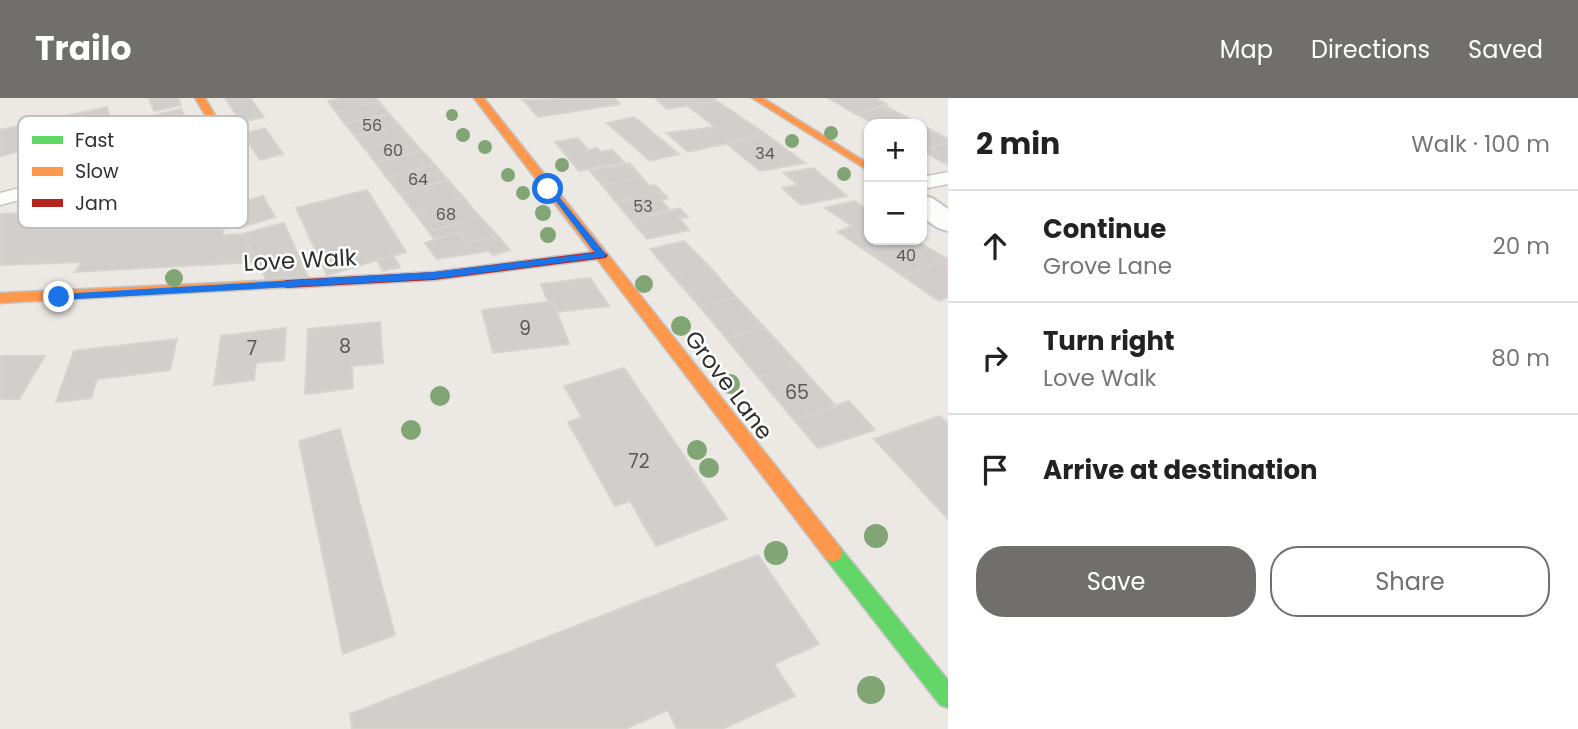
<!DOCTYPE html>
<html lang="en">
<head>
<meta charset="utf-8">
<style>
  body { margin:0; font-family:Poppins,sans-serif; background:#f2f2f2; color:#222 }
  .controls { position:absolute; right:21px; top:21px; display:grid; overflow:hidden; border-radius:14px; box-shadow:0 2px 5px #0004 }
  .controls button { width:63px; height:63px; display:grid; place-items:center; padding:0; border:0; border-bottom:2px solid #e0e0e0; background:#fff; color:#222; font:35px sans-serif }
  .stop { position:absolute; width:21px; height:21px; margin:-16px; border:5px solid #1a73e8; border-radius:50%; background:#fff }
  .stop.end { background:#1a73e8; border-color:#fff; box-shadow:0 2px 7px #0008 }
  .list { margin:0; padding:0; list-style:none }
  h2 { display:flex; justify-content:space-between; align-items:center; height:91px; margin:0; padding:0 28px; font-size:30px }
  h2 small { font-size:23px; font-weight:400; color:#767676 }
  .list li { display:grid; grid-template-columns:46px 1fr auto; gap:21px; align-items:center; box-sizing:border-box; height:112px; padding:0 28px; border-top:2px solid #e0e0e0 }
  .list b { display:block; font-size:26px; white-space:nowrap }
  .list p { margin:0; font-size:23px; white-space:nowrap; color:#767676 }
  .list em { font-size:23px; font-style:normal; color:#767676 }
  .actions { display:flex; gap:14px; padding:21px 28px }
  .actions a { flex:1; padding:16px 0; border:2px solid #706f6e; border-radius:28px; text-align:center; font-size:24px; color:#706f6e }
  .actions .main { background:#706f6e; color:#fff }
  .icon { flex:none; width:38px; height:38px; fill:none; stroke:currentColor; stroke-width:2; stroke-linecap:round; stroke-linejoin:round }
  .map { position:relative; flex:none; width:948px; height:631px; overflow:hidden }
  header { display:flex; align-items:center; gap:42px; box-sizing:border-box; height:98px; padding:0 35px; background:#706f6e; color:#fff }
  header strong { font-size:33px }
  nav { display:flex; gap:38px; margin-inline-start:auto; font-size:24px }
  main { display:flex }
  aside { flex:1; background:#fff }
  .map>svg:first-child { display:block }
  .building { fill:#d1cecb; stroke:#d7d4d0; stroke-width:2 }
  .lines { fill:none; stroke-linecap:round; stroke-linejoin:round }
  .lane-casing { stroke:#c5c4c5; stroke-width:3 }
  .street-casing { stroke:#c5c4c5; stroke-width:4 }
  .fast-casing { stroke:#c5c4c5; stroke-width:3 }
  .slow-casing { stroke:#c5c4c5; stroke-width:3 }
  .jam-casing { stroke:#c5c4c5; stroke-width:3 }
  .lane { fill:#fcfcfb; fill-rule:evenodd }
  .street { fill:#fcfcfb; fill-rule:evenodd }
  .fast { fill:#63d668; fill-rule:evenodd }
  .slow { fill:#ff974d; fill-rule:evenodd }
  .jam { fill:#b3261e; fill-rule:evenodd }
  .tree { fill:#82a575 }
  .route { fill:#1a73e8 }
  .labels { text-anchor:middle; stroke-width:5; stroke-linejoin:round; paint-order:stroke }
  .far-number-label { font-size:16px; fill:#585857 }
  .number-label { font-size:19px; fill:#585857 }
  .street-label { font-size:23px; fill:#2e2e2e; stroke:#fff }
  .key { fill:#fff; stroke:#c0c0c0; stroke-width:2 }
  .key-label { font-size:19px; fill:#2e2e2e }
</style>
</head>
<body>
<header>
<strong>Trailo</strong>
<nav><a>Map</a><a>Directions</a><a>Saved</a></nav>
</header>
<main>
<div class="map">
<svg width="948" height="631" viewBox="0 0 948 631">
  <rect width="100%" height="100%" fill="#ece8e4"/>
  <path class="building" d="M149,0H178L181,7L154,13Z
    M225,0H250L264,19L241,24Z
    M342,0H375L379,4L336,14L328,3Z
    M614,0L620,6L538,19L523,2Z
    M655,0H714L717,3L667,11Z
    M828,0H875L887,6L856,16Z
    M717,3L767,37L688,54L667,35L715,29L688,8Z
    M379,4L389,16L345,26L336,14Z
    M885,8L908,20L886,26H875L856,16Z
    M107,9L113,32L0,58V32Z
    M181,11L227,102L230,114L222,137L243,136L257,164L75,174L82,164L0,167V116L164,109L134,22Z
    M389,16L399,27L355,38L345,26Z
    M634,19L679,56L650,63L607,25Z
    M399,27L410,39L365,51L355,38Z
    M925,29L948,41V45L922,52V30Z
    M265,30L283,56L260,62L243,36Z
    M767,37L805,65L760,73L726,45Z
    M410,39L422,53L376,65L365,51Z
    M578,40L588,52L597,50L601,54L612,52L624,64L579,73L555,44Z
    M948,45V67L923,53Z
    M422,53L434,66L387,80L376,65Z
    M629,65L642,79L602,87L590,73Z
    M434,66L448,82L400,96L387,80Z
    M813,70L847,98L801,107L782,90L798,87L784,75Z
    M642,79L649,88L655,87L662,94L616,104L602,87Z
    M448,82L463,99L414,114L400,96Z
    M367,92L406,154L327,177L296,110Z
    M662,94L668,100L661,102L671,113L630,121L616,104Z
    M263,98L275,119L245,128L234,106Z
    M463,99L479,118L429,134L414,114Z
    M854,103L869,113V142H897L866,153L838,134L852,128L825,110Z
    M680,110L688,119L679,120L689,132L647,141L630,121Z
    M479,118L496,136L468,146L458,134L435,142L429,134Z
    M284,125L308,179L266,181L243,136Z
    M458,134L468,146L496,136L510,152L493,157L489,153L437,161L425,145Z
    M897,142H916L947,161L903,178L866,153Z
    M684,143L708,167L672,177L650,151Z
    M393,157L400,169L383,173L377,162Z
    M947,161L948,199L939,203L903,178Z
    M708,167L736,199L699,208L672,177Z
    M590,180L609,208L557,214L553,203L548,204L541,186Z
    M736,199L765,230L726,240L699,208Z
    M553,203L569,246L493,255L482,212Z
    M380,224L383,265L352,268L353,290L305,296L308,231Z
    M286,230L284,262L256,265L254,282L214,287L221,238Z
    M765,230L799,267L758,279L726,240Z
    M177,241L170,272L97,281L91,300L56,304L74,253Z
    M0,258H45L19,301H0Z
    M799,267L836,308L794,322L758,279Z
    M624,270L727,421L656,448L630,403L615,408L568,324L582,319L564,288Z
    M849,303L875,332L818,350L794,322Z
    M940,318L948,326V421L874,341Z
    M340,331L395,537L343,556L299,343Z
    M758,457L819,546L774,566L795,598L722,631H677L668,612L625,631H352L350,616Z"/>
  <g class="lines">
    <defs>
      <path id="lane" d="M85,73L92,75L95,79L92,83L0,107V95Z
        M948,74V86L922,91V79Z"/>
      <path id="street" d="M922,98L932,100L948,111V133L938,130L922,119Z"/>
      <path id="fast" d="M833,446L840,449L948,582V610L940,607L826,461L824,455L826,449Z"/>
      <path id="slow" d="M195,0H205L240,59L239,61H231Z
        M474,0H484L840,449L842,455L840,461L833,464L826,461Z
        M752,0H763L869,66V73Z
        M286,182L291,183V189L0,205V195Z"/>
      <path id="jam" d="M602,153L608,157L606,160L434,182L286,190L279,186L286,182L434,174Z"/>
    </defs>
    <use href="#lane" class="lane-casing"/>
    <use href="#street" class="street-casing"/>
    <use href="#fast" class="fast-casing"/>
    <use href="#slow" class="slow-casing"/>
    <use href="#jam" class="jam-casing"/>
    <use href="#lane" class="lane"/>
    <use href="#street" class="street"/>
    <use href="#fast" class="fast"/>
    <use href="#slow" class="slow"/>
    <use href="#jam" class="jam"/>
  </g>
  <g class="tree">
    <circle cx="452" cy="17" r="6"/>
    <circle cx="831" cy="35" r="7"/>
    <circle cx="463" cy="37" r="7"/>
    <circle cx="792" cy="43" r="7"/>
    <circle cx="485" cy="49" r="7"/>
    <circle cx="562" cy="67" r="7"/>
    <circle cx="844" cy="76" r="7"/>
    <circle cx="508" cy="77" r="7"/>
    <circle cx="523" cy="95" r="7"/>
    <circle cx="543" cy="115" r="8"/>
    <circle cx="548" cy="137" r="8"/>
    <circle cx="174" cy="180" r="9"/>
    <circle cx="644" cy="186" r="9"/>
    <circle cx="681" cy="228" r="10"/>
    <circle cx="730" cy="286" r="10"/>
    <circle cx="440" cy="298" r="10"/>
    <circle cx="411" cy="332" r="10"/>
    <circle cx="697" cy="352" r="10"/>
    <circle cx="709" cy="370" r="10"/>
    <circle cx="876" cy="438" r="12"/>
    <circle cx="776" cy="455" r="12"/>
    <circle cx="871" cy="592" r="14"/>
  </g>
  <path class="route" d="M545,89H551L605,155V159L434,181L59,202L55,199L59,196L434,174L595,155Z"/>
  <g class="labels">
    <g class="far-number-label">
      <text x="372" y="33">56</text>
      <text x="393" y="58">60</text>
      <text x="765" y="61">34</text>
      <text x="418" y="87">64</text>
      <text x="643" y="114">53</text>
      <text x="446" y="122">68</text>
      <text x="906" y="163">40</text>
    </g>
    <g class="number-label">
      <text x="525" y="237">9</text>
      <text x="345" y="255">8</text>
      <text x="252" y="257">7</text>
      <text x="797" y="301">65</text>
      <text x="639" y="370">72</text>
    </g>
    <g class="street-label">
      <text transform="translate(300 162) rotate(-3)" y="8">Love Walk</text>
      <text transform="translate(729 287) rotate(53)" y="8">Grove Lane</text>
    </g>
  </g>
  <rect x="18" y="18" width="230" height="112" rx="10" class="key"/>
  <rect x="32" y="38" width="31" height="8" fill="#63d668"/>
  <rect x="32" y="69" width="31" height="9" fill="#ff974d"/>
  <rect x="32" y="101" width="31" height="8" fill="#b3261e"/>
  <g class="key-label">
    <text x="75" y="49">Fast</text>
    <text x="75" y="80">Slow</text>
    <text x="75" y="112">Jam</text>
  </g>
</svg>
<div class="controls">
<button>+</button>
<button>−</button>
</div>
<div class="stop" style="left:548px;top:91px"></div>
<div class="stop end" style="left:59px;top:199px"></div>
</div>
<aside>
<h2>2 min<small>Walk · 100 m</small></h2>
<ul class="list">
<li><svg class="icon" aria-label="ahead" viewBox="0 0 24 24"><path d="M12 20V5M6 11l6-6 6 6"/></svg><div><b>Continue</b><p>Grove Lane</p></div><em>20 m</em></li>
<li><svg class="icon" aria-label="right" viewBox="0 0 24 24"><path d="M7 20v-9h11M14 6l5 5-5 5"/></svg><div><b>Turn right</b><p>Love Walk</p></div><em>80 m</em></li>
<li><svg class="icon" aria-label="arrive" viewBox="0 0 24 24"><path d="M6 21V4h12l-3 4 3 4H6"/></svg><div><b>Arrive at destination</b></div></li>
</ul>
<div class="actions"><a class="main">Save</a><a>Share</a></div>
</aside>
</main>
</body>
</html>
